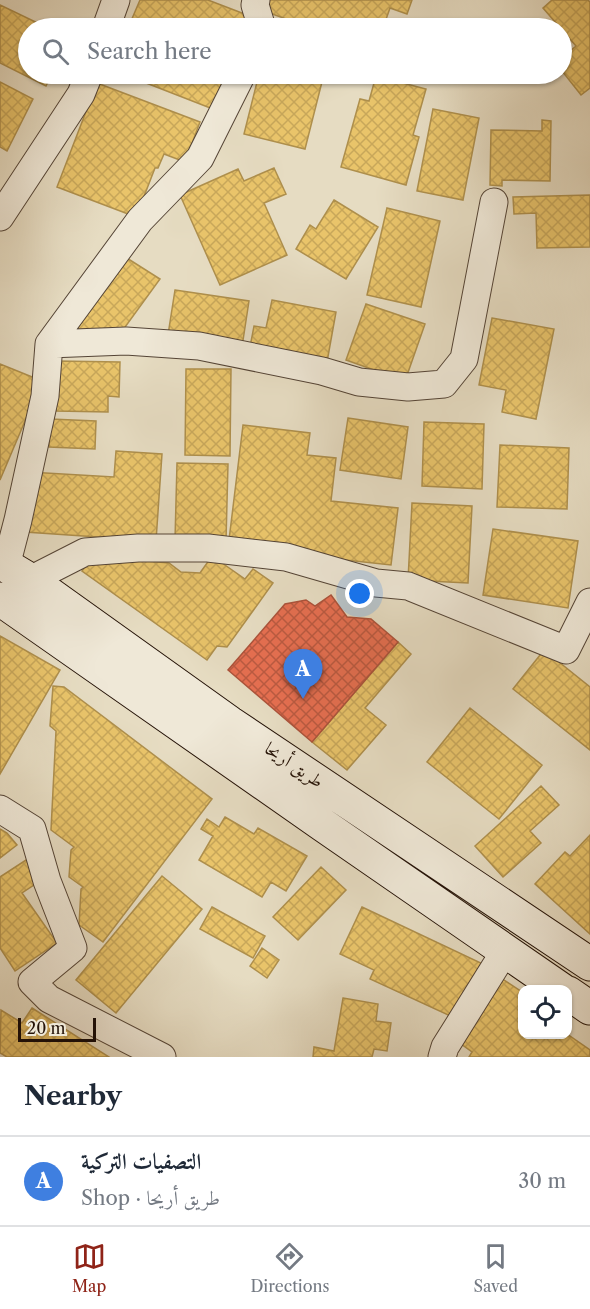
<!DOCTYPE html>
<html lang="en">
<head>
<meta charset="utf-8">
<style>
  body { margin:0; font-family:"Libre Caslon Text",Amiri,serif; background:#f6f6f7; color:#1f2937 }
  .controls { position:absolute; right:18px; bottom:18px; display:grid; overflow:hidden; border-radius:12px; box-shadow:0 2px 4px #0004 }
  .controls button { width:54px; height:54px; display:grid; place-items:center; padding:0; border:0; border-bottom:2px solid #e0e1e3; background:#fff; color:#1f2937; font:30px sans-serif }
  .scale { position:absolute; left:18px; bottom:15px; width:78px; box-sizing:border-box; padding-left:6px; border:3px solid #241207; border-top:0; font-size:16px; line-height:21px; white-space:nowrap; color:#241207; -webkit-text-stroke:4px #efe8d7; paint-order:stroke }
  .you { position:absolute; left:360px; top:594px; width:21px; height:21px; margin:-15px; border:4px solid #fff; border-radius:50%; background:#1a73e8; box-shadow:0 0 0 9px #1a73e833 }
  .badge { display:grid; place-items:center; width:39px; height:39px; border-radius:50%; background:#8f2418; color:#fff; font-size:20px; font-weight:700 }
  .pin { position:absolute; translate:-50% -50px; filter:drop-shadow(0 2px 3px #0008) }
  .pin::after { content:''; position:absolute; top:32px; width:21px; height:18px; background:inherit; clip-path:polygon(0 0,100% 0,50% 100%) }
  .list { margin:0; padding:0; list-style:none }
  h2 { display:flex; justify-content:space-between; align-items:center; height:78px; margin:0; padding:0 24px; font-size:26px }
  h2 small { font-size:20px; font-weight:400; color:#747a83 }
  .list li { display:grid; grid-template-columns:39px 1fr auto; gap:18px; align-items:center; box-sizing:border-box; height:90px; padding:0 24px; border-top:2px solid #e0e1e3 }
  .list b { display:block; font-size:22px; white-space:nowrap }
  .list p { margin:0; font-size:20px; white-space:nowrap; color:#747a83 }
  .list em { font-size:20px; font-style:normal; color:#747a83 }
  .icon { flex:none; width:33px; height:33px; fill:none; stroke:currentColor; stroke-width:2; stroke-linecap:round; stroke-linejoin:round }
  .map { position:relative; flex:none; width:590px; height:1057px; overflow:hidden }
  .search { position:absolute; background:#fff; box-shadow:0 2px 4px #0004; left:18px; right:18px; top:18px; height:66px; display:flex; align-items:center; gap:15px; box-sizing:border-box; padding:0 21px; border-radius:33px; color:#747a83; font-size:22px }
  .sheet { height:168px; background:#fff }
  nav { display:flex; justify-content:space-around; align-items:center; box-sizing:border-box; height:84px; border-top:2px solid #e0e1e3; background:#fff; font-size:16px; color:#747a83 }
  nav a { display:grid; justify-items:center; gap:3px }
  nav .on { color:#8f2418 }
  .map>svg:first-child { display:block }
  .homes { fill:url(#homes-cross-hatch); stroke:#ae8f4c; stroke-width:1.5 }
  .shops { fill:url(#shops-cross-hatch); stroke:#ac533b; stroke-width:1.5 }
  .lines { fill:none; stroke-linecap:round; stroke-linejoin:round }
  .minor-casing { stroke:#544436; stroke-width:29 }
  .secondary-casing { stroke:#241207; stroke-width:35 }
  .minor { stroke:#efe8d7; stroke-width:27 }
  .secondary { stroke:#efe8d7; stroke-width:33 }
  .labels { text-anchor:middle; stroke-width:6; stroke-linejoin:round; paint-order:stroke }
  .street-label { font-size:18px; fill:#241207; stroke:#efe8d7 }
</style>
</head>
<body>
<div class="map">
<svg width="590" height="1057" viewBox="0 0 590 1057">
  <defs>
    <pattern id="homes-cross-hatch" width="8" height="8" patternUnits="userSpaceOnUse" patternTransform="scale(1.5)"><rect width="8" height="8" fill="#e9c46a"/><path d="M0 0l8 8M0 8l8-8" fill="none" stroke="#c8a75a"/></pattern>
    <pattern id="shops-cross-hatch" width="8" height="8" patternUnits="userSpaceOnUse" patternTransform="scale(1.5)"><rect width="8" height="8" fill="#e76f51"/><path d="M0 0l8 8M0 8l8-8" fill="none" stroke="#bb5a41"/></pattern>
  </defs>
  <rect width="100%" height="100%" fill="#e6dcc2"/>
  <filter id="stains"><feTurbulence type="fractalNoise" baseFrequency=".00333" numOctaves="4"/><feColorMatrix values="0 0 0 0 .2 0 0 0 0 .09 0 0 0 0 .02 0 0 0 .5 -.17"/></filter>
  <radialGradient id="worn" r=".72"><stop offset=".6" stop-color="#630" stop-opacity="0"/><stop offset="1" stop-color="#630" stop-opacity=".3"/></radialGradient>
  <path class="homes" d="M140,0H208L255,18L251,28H128Z
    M268,0H412L407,14L390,8L383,28H311L264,11Z
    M552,0H588L590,2V88L581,95L562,71V58L576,46L543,8Z
    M0,5L48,28H28V74H52L46,86L0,63Z
    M123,74H233L218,111Z
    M259,74H324L305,149L244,134Z
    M376,76L426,89L413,135L419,137L406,185L341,167L360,99L369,101Z
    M0,82L33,99L7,151L0,147Z
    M97,83L200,122L185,162L164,154L158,168H155L136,217L57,187Z
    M433,109L479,118L463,200L417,191Z
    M542,120L551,121L550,181L502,180V186L490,185L491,130L542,131Z
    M274,168L286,194L264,203L287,255L220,285L180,195L238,169L244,181Z
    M590,195V247L537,248L536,213L514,214L513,197Z
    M334,200L378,227L346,279L296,249L310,225L316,229Z
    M387,208L440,221L421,307L367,295Z
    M122,255L160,279L120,334L70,335Z
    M175,290L249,301L242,347L168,335Z
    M272,300L336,312L327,362L250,347L254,326L266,328Z
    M366,304L425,324L405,381L346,360Z
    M492,318L554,329L536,419L502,412L506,390L479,385Z
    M57,361L120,362L119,397L108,396V412L56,411Z
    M0,364L42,381L0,480Z
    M186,369H231L230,456L185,455Z
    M348,418L408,427L401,479L340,470Z
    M50,419L96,421L95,449L49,447Z
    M424,422L484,424L482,489L422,486Z
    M243,425L310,433L307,455L336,458L331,501L398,508L391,565L318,557L229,540Z
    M500,445L569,448L567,509L497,507Z
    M116,451L162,454L156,541L25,532L29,472L114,477Z
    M177,463L228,464L226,541L175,540Z
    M412,503L472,506L468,583L408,580Z
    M493,529L578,541L568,608L483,595Z
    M92,556L169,563L181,572L200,573L212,556L245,579L253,569L273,583L227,647L217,646L207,660L82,571Z
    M0,636L60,670L0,774Z
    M398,642L411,654L365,708L386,725L347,770L312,742Z
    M544,650L590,687V750L513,689Z
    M53,686L64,687L212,799L103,942L79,925L81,889L83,887L69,877L71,850L74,847L51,830L56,731L50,726Z
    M470,708L542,765L499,819L427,762Z
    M541,786L559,805L530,831L541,843L503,877L475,846Z
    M225,817L254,834L258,828L307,856L286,891L271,882L262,897L199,860L213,836L201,829L207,819L219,827Z
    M0,829L7,833L17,845L0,858Z
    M590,835V934L535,884L565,852L570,856Z
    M29,858L43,879L22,893L57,943L15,971L0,948V877Z
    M321,867L346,890L298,940L273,917Z
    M162,876L202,909L116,1013L76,980Z
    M212,907L265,936L253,958L200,929Z
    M362,907L483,964L457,1019L370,979L374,970L340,954Z
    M262,948L279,960L267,978L250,966Z
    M501,978L522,992V1034H567L590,1050V1057H469L472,1052L457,1041Z
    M343,998L378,1004L376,1021L391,1023L387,1051L374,1049L372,1057H313L314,1047L334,1051Z
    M32,1008L109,1057H7L0,1053L1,1010L22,1023Z"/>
  <path class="shops" d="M331,595L347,617L371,619L398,642L312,742L228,670L285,604L306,600L315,606Z"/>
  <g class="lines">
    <defs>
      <path id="minor" d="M256,0L255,5L262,28
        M106,28L116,0
        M0,217L81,94L89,74
        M49,344L126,341L199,346L322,371L359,382L408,387L444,384L464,359L494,202
        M6,566L18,520L45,396L49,344L140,220L200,158L242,74
        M30,580L85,552L138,548H208L286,557L376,583L408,586L566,650L590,602
        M0,809L32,829L47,881L73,948L32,982L49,999L162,1057
        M442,1057L445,1047L505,951"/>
      <path id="secondary" d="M0,562L30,580L230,723L590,964
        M0,599L323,825L562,990
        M568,993L590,1008"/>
    </defs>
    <use href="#minor" class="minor-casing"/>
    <use href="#secondary" class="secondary-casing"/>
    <use href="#minor" class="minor"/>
    <use href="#secondary" class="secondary"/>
  </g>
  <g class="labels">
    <g class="street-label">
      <text transform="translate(294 765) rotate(34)" y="6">طريق أريحا</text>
    </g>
  </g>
  <rect width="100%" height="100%" filter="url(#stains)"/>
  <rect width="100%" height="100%" fill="url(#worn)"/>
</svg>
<div class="controls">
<button><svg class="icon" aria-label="locate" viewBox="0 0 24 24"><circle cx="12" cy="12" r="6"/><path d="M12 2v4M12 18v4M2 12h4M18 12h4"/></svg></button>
</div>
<div class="scale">20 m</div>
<div class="you"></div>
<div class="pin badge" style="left:303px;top:699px;background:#3f7fe0">A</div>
<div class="search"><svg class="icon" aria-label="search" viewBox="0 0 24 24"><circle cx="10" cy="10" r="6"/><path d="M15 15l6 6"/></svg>Search here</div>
</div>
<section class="sheet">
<h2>Nearby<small></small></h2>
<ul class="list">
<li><span class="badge" style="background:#3f7fe0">A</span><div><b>التصفيات التركية</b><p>Shop · طريق أريحا</p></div><em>30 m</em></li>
</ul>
</section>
<nav>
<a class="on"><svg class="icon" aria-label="map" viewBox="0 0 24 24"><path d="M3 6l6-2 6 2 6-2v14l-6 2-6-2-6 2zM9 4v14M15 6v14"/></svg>Map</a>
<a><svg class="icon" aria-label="directions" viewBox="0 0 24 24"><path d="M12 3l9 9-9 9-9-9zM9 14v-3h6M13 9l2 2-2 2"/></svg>Directions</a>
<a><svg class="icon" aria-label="saved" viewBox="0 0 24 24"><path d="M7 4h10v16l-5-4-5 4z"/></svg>Saved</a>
</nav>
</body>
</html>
